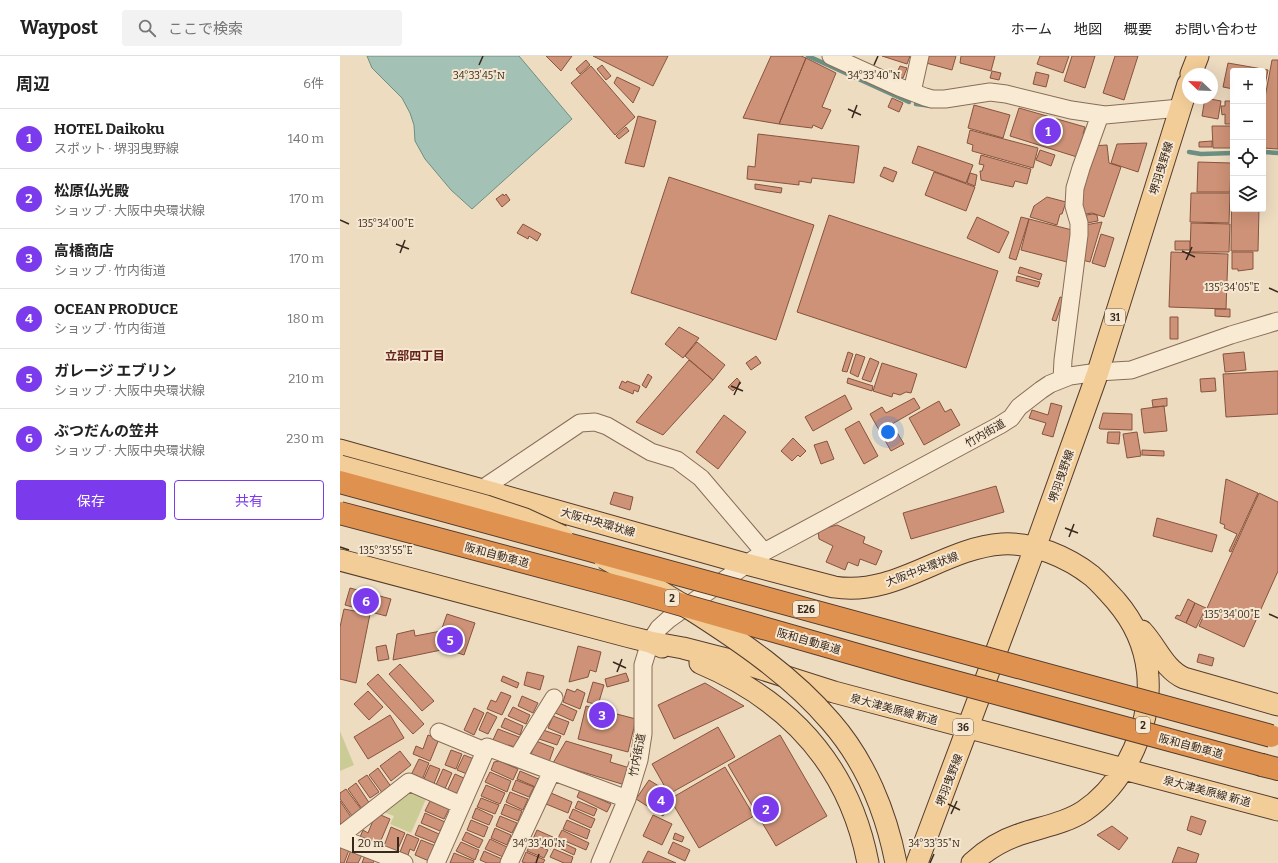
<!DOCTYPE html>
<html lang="ja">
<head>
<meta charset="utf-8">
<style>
  body { margin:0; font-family:Bitter,"Noto Sans JP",serif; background:#f2f2f2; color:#222 }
  .controls { position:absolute; right:12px; top:12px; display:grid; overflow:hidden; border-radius:4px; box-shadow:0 4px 16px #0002 }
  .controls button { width:36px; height:36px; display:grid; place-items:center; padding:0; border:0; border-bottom:1px solid #e0e0e0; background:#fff; color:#222; font:20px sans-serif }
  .compass { position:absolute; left:842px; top:12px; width:36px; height:36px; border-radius:50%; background:#fff; box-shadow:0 4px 16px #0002; rotate:293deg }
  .scale { position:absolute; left:12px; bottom:10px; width:47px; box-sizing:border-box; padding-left:4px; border:2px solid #37271d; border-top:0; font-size:11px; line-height:14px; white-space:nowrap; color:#37271d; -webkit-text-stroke:3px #f6e7d1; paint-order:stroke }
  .you { position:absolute; left:548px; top:376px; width:14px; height:14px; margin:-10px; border:3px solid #fff; border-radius:50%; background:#1a73e8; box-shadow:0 0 0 6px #1a73e833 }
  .badge { display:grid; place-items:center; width:26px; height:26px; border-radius:50%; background:#7c3aed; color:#fff; font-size:13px; font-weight:700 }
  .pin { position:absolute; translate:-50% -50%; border:2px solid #fff; box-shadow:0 1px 4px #0006 }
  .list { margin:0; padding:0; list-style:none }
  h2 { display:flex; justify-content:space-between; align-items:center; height:52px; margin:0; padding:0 16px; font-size:17px }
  h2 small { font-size:13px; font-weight:400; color:#767676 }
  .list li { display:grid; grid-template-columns:26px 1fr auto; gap:12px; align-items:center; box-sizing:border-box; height:60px; padding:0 16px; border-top:1px solid #e0e0e0 }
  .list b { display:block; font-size:15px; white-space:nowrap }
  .list p { margin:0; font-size:13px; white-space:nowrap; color:#767676 }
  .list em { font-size:13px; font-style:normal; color:#767676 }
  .actions { display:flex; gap:8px; padding:12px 16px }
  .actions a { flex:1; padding:9px 0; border:1px solid #7c3aed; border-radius:4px; text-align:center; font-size:14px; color:#7c3aed }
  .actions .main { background:#7c3aed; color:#fff }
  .icon { flex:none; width:22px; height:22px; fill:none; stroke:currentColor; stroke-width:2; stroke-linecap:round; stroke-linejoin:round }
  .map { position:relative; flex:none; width:938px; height:807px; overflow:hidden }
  header { display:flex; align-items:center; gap:24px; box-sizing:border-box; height:56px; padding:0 20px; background:#fff; border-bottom:1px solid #e0e0e0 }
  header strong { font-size:19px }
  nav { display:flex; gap:22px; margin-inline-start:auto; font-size:14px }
  .search { width:280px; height:36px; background:#f2f2f2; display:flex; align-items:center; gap:10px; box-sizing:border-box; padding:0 14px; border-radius:4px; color:#767676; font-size:15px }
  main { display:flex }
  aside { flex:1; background:#fff }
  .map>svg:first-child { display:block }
  .green { fill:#cbcc95 }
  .water { fill:#a4c1b5; stroke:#6b8f82 }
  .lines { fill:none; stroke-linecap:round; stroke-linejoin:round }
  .stream { stroke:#6b8f82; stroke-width:4.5 }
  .building { fill:#cd9277; stroke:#87543e }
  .minor-casing { stroke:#886d58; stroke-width:19 }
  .major-casing { stroke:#553c2d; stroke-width:23 }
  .highway-casing { stroke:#553c2d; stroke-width:24 }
  .minor { stroke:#f9ead4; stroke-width:17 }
  .major { stroke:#f2cd98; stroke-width:21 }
  .highway { stroke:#df9250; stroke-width:22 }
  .major-bridge-casing { stroke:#553c2d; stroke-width:23; stroke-linecap:butt }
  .highway-bridge-casing { stroke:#553c2d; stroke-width:24; stroke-linecap:butt }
  .major-bridge { stroke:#f2cd98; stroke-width:21 }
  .highway-bridge { stroke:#df9250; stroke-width:22 }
  .ticks { fill:none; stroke:#37271d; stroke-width:1.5 }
  .labels { text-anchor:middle; stroke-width:4; stroke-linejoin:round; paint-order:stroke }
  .shield { fill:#f6e7d1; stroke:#706153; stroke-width:1 }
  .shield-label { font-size:10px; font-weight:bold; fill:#37271d }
  .street-label { font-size:11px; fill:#37271d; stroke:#f6e7d1 }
  .neighbourhood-label { font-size:12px; font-weight:bold; fill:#64241c; stroke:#f6e7d1 }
  .ticks-label { font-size:10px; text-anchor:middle; fill:#37271d; stroke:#f6e7d1; stroke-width:4; stroke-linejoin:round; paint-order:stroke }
</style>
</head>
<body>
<header>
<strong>Waypost</strong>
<div class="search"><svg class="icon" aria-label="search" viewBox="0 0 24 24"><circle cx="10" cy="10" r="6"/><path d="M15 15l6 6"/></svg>ここで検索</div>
<nav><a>ホーム</a><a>地図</a><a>概要</a><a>お問い合わせ</a></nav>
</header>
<main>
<aside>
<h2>周辺<small>6件</small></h2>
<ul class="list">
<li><span class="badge">1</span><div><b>HOTEL Daikoku</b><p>スポット · 堺羽曳野線</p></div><em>140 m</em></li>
<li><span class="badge">2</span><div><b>松原仏光殿</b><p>ショップ · 大阪中央環状線</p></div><em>170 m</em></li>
<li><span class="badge">3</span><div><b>高橋商店</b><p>ショップ · 竹内街道</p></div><em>170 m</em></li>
<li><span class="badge">4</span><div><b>OCEAN PRODUCE</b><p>ショップ · 竹内街道</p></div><em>180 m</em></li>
<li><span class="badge">5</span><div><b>ガレージ エブリン</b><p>ショップ · 大阪中央環状線</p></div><em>210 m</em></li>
<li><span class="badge">6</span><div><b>ぶつだんの笠井</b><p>ショップ · 大阪中央環状線</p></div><em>230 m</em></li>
</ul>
<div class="actions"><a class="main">保存</a><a>共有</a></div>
</aside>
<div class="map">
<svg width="938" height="807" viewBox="0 0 938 807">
  <rect width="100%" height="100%" fill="#eedcc1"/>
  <path class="green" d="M0,675L14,709L0,715Z
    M67,735L86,743L71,777L50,768L54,760L43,756Z"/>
  <path class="water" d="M27,0H179L232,63L132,153L111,134L85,103L75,85L74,69L70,57L62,42L32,12Z"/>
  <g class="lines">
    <path class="stream" d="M468,0L569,46
      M576,48L592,50
      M849,96L861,98L893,97
      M923,96L938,97"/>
  </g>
  <path class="building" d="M206,0H232L221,15Z
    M253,0H328L313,30Z
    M431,0H461L466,2L439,68L403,62Z
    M542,0H570L567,8Z
    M588,0H616L612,14L586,7Z
    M621,0H655L651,15L620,7Z
    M700,0H729L723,17L697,8Z
    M732,0H755L745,32L724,25Z
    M775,0H798L784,44L763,37Z
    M466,2L496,17L482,51L491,54L482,73L473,69L472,72L439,68Z
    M246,4L250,9L240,18L236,13Z
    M932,4H938V93L923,92V52Z
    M888,7L928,14L923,39V15H893V33L883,31Z
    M262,9L271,20L266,24L257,13Z
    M251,10L295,61L275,79L231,27Z
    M560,10L567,12L563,22L556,19Z
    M652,15L661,17L659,24L650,22Z
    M696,16L709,19L706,31L693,28Z
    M277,21L300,32L293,47L274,27Z
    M552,42L563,47L559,56L548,51Z
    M865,42L881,45L878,63L862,60Z
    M885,45H893V68H885V58L882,59L881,50H885Z
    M634,49L670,59L663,82L628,72Z
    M679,52L745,71L743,78L745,79L737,101L670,80Z
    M298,60L316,65L304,111L285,107Z
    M872,70H893V92H873Z
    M286,71L289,75L279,83L276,80Z
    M630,74L698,92L693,112L632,95L633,89L627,87Z
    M418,78L519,90L514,127L472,122L471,127L459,125V129L407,123L408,110L415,111Z
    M872,85V91H859V86Z
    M807,87L798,116L771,107L777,88Z
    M767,89L769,107L781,111L764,161L752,157L740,159V124L751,90Z
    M578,90L633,109L626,127L572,107Z
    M700,94L715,99L711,110L696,104Z
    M641,99L691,113L687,128L675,125L673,131L641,124L640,115H642L644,109L639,108Z
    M858,106L891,107L890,136H857Z
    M892,110H893V153H919L918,195H891Z
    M544,111L557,116L553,126L540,120Z
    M594,116L635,131L626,155L585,139Z
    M630,117L637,119L635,130L627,127Z
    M329,121L474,169L436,284L291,237Z
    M415,128L442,132L441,137L415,133Z
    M851,137H890L889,167L850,166Z
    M163,138L164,140L166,138L170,144L162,151L156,143Z
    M707,141L726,146L722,158H720L717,169L690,161L694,150Z
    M753,158L757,159L758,165L741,168L740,160Z
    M489,159L658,215L626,312L457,256Z
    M637,161L669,176L659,197L627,182Z
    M681,161L689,163L676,204L669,202Z
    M689,163L732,174L729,189L731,190L727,206L681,194Z
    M762,166L750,206L742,204L745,169Z
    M851,167L890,168L889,196H850Z
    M183,168L201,178L197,185L189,180L188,183L177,177Z
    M761,178L774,182L765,211L752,207Z
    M835,185H850V194H835Z
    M831,196L888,198L886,253L829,251Z
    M892,196H913V213L898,215V213H892Z
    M680,211L702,218L700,224L678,217Z
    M677,220L700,226L698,231L676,225Z
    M720,241L724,242L716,265L712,264Z
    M875,253H890V261L875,260Z
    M830,261H838V283H830Z
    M339,271L359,282L343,302L325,288Z
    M357,286L385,309L373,324L345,300Z
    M508,296L513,298L507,316L502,315Z
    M904,296L906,314L885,316L883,298Z
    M516,298L525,301L518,321L510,317Z
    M416,300L421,307L411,314L406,307Z
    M530,302L539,306L531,326L522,323Z
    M349,304L373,324L323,379L296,366Z
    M542,307L577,318L571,337L566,336L560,339L553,337L552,341L533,335Z
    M938,315V358L886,361L883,318Z
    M308,318L312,321L306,332L302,329Z
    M397,322L401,327L393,335L388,331Z
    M508,322L533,330L532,335L507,327Z
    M875,322L876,335L861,336L860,323Z
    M282,325L286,327L287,325L300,330L298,336L294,334L293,338L279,332Z
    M505,339L512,353L473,375L465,361Z
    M574,342L580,352L552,368L564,388L551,395L530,358L542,351L546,357Z
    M827,342V350L813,351L812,344Z
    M599,345L605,356L611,353L620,369L584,389L569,362Z
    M711,347L722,350L713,381L702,378L706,367L689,362L692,354L708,359Z
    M824,350L827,375L804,377L801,353Z
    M763,357L792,358V374L760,373L759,372Z
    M384,359L406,376L378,413L356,396Z
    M519,365L538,400L524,408L505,373Z
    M768,376H780L779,388L767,387Z
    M797,376L801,400L787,402L783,378Z
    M453,382L466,395L460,401L458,399L452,405L441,395Z
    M487,385L494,403L481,408L474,389Z
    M802,394L824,395V400L802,399Z
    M886,423L918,437L891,496L889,495L897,478L884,472L885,469L880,467Z
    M656,430L664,456L571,483L563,457Z
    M274,436L293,441L290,454L270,448Z
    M919,437L938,446V515L904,591L859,570Z
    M817,462L877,479L872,496L813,480Z
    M497,469L525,481L523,487L542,495L536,509L520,503L518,510L508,506L505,514L486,506L493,490L479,483L478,474Z
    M10,532L51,543L46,560L5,549Z
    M848,543L855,547L846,567L835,562L837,559L840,560Z
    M855,547L866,552L856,572L846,567Z
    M4,553L30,558L16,627L0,623V571Z
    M107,558L135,567L124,599L106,593L53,604L57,578L74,574L75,580L101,575Z
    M46,589L49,603L38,605L36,591Z
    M238,590L261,596L256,616L250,614L248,621L229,626Z
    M859,598L874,602L872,610L857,606Z
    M60,608L94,645L82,655L49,618Z
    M187,616L204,620L200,634L184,629Z
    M286,617L289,625L267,631L265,623Z
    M38,618L84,668L73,678L27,628Z
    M163,620L179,627L177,632L161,625Z
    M253,626L264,629L258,649L247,646Z
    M365,627L404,650L334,683L318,649Z
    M227,633L235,636L237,633L245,637L240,653L223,646Z
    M28,635L43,651L29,664L14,648Z
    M161,636L171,640L162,659L147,653L151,644L156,646Z
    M182,640L198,647L193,657L178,650Z
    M217,646L237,655L233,665L213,656Z
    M246,650L296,663L288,696L238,683Z
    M173,651L190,659L186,668L168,660Z
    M134,652L144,657L134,679L124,674Z
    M147,656L157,661L148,678L139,674Z
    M50,659L64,682L28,703L14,681Z
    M213,660L229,666L224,679L208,672Z
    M165,662L183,670L180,679L161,671Z
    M378,671L395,701L329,738L312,708Z
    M158,673L179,681L175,691L168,689L167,692L152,686Z
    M203,674L221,680L217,689L199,683Z
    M88,679L99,683L90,705L73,698L76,690L83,693Z
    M440,679L487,760L436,790L388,709Z
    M196,685L214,692L209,706L191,698Z
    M226,685L272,699L270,706L290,712L285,729L213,707Z
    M111,694L122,698L116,713L105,709Z
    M60,695L71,709L51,725L40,710Z
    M124,699L134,703L127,718L117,714Z
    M79,703L89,707L82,724L71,719Z
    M159,705L178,713L173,724L151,714L154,706Z
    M90,709L100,713L93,730L83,725Z
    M385,711L414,760L359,792L330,743Z
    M38,712L52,732L43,738L29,719Z
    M103,713L112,717L104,735L95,731Z
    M180,715L201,724L198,732L177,723Z
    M150,716L171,725L167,736L145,726Z
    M115,718L126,723L119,740L107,735Z
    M27,719L39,736L30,742L18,725Z
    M176,724L194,731L189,741L172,734Z
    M309,724L322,732L330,749L323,760L296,743Z
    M16,727L30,748L22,753L8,733Z
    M146,729L165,737L160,748L141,740Z
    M6,733L21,753L12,760L0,743V737Z
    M240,734L271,748L267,756L237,741Z
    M170,736L188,743L183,754L166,746Z
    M211,737L232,746L228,757L206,748Z
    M141,742L159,749L155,758L137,751Z
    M0,745L11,761L1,768L0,767Z
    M90,745L109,753L104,763L85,755Z
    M238,745L257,753L254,760L235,752Z
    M165,748L182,755L178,765L161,758Z
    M136,752L153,760L149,769L132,762Z
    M233,753L255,763L251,772L229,762Z
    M36,757L50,763L39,789L20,781L23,774L28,777Z
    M85,757L105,766L100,775L81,767Z
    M313,759L332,768L322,789L303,780Z
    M160,760L177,767L172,777L156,770Z
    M851,760L866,765L861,779L847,774Z
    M131,764L148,771L144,781L127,774Z
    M227,764L250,774L247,783L223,773Z
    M79,769L99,778L95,787L75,779Z
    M772,770L788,782L779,794L757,779Z
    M51,771L65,777L57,795L44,790Z
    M155,772L171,779L167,789L151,782Z
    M197,774L215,782L211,793L192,785Z
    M222,774L249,787L246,794L218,782Z
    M126,776L143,784L139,792L122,784Z
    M335,777L344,781L342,786L333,783Z
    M67,778L79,783L74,795L70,793L68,799L60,796Z
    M150,783L167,791L163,801L145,793Z
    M81,784L96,790L89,805L75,799Z
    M217,784L236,793L234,799L215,790Z
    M121,786L139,794L135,804L116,795Z
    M333,786L350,794L345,805L328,797Z
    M191,787L208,794L204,802L187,795Z
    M0,790L9,794L4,807H0Z
    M838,791L859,798L856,807H832Z
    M214,793L233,801L231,807H224L210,801Z
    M11,794L22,799L18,807H6Z
    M144,795L162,803L160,807H147L140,804Z
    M308,795L336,807H302Z
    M186,796L205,804L203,807H186L182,806Z
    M114,797L134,805L133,807H110Z
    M25,799L35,803L33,807H22Z"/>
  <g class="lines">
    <defs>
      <path id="minor" d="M491,0L559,31L585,41L592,43H605L650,36L666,38L731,54L765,59L840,52
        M572,36L580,0
        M722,323L723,304L739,179V167L734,150L735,132L741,112L760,59
        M142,433L240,367L255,366L267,370L311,396L337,404L361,422L424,496
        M99,676L145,695
        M177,702L214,642
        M0,780L69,726L121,749
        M0,782L64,807
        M96,807L147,691L287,743
        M169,807L212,715
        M260,807L287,743L299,704L303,678V609L310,586L319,572L329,563L424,496L660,369L671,362L679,351L701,334L710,328L730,320L758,316L791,314L891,279L938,265"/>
      <path id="major" d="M851,18L858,0
        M0,394L406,508L494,531C556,541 603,492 662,488C693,486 728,501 752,520C761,528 768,536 776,545C813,588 817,641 794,693C783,717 766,740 744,755C724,768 700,771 678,779C660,785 645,795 632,807
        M0,504L286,580L310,586L322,591
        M802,575C817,591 824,613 844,622L938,649
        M310,586L343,592L374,600L406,608L494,636L938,754
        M360,607C450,645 509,709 528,807
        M577,807L695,492L758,316L848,28"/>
      <path id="highway" d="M922,709L938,713"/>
    </defs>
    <use href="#minor" class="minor-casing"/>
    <use href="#major" class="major-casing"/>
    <use href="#highway" class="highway-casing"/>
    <use href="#minor" class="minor"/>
    <use href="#major" class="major"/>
    <use href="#highway" class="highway"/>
    <defs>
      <path id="major-bridge" d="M0,410L146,450L185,463L222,480
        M264,502C293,518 321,536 350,553C400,585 452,620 491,666C525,705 546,756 556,807"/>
      <path id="highway-bridge" d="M0,426L931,680
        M0,457L290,534L567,613L922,709"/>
    </defs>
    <use href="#major-bridge" class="major-bridge-casing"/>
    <use href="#highway-bridge" class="highway-bridge-casing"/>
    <use href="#major-bridge" class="major-bridge"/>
    <use href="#highway-bridge" class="highway-bridge"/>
  </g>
  <path class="ticks" d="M139,9L143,0M534,9L538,0M508,53L521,59M512,62L517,49M0,164L9,168M56,188L69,193M842,195L855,201M60,197L65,184M846,204L852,191M929,232L938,236M391,330L403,335M394,339L400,326M725,472L738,477M729,481L734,468M0,491L9,494M929,558L938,562M273,606L286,612M277,616L282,603M608,748L620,754M611,758L617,745M196,807L199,798M590,807L594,798"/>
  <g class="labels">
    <g class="shield">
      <rect x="765" y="253" width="20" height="16" rx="3"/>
      <rect x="325" y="534" width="14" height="16" rx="3"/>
      <rect x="453" y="545" width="26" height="16" rx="3"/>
      <rect x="796" y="661" width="14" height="16" rx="3"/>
      <rect x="613" y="663" width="20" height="16" rx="3"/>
    </g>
    <g class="shield-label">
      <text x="775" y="265">31</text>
      <text x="332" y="546">2</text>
      <text x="466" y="557">E26</text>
      <text x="803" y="673">2</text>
      <text x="623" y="675">36</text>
    </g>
    <g class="street-label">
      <text transform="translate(821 112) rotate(-73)" y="4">堺羽曳野線</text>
      <text transform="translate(645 377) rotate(-30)" y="4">竹内街道</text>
      <text transform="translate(721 420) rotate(-71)" y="4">堺羽曳野線</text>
      <text transform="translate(258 466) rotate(16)" y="4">大阪中央環状線</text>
      <text transform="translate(157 499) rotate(15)" y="4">阪和自動車道</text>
      <text transform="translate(582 513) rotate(-21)" y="4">大阪中央環状線</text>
      <text transform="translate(469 585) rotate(16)" y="4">阪和自動車道</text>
      <text transform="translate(554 653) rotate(15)" y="4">泉大津美原線 新道</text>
      <text transform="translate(851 690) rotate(15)" y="4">阪和自動車道</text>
      <text transform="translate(297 699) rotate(-79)" y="4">竹内街道</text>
      <text transform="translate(609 724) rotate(-69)" y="4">堺羽曳野線</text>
      <text transform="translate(867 735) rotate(15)" y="4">泉大津美原線 新道</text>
    </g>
    <g class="neighbourhood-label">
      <text x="75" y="304">立部四丁目</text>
    </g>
  </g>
  <g class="ticks-label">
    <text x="139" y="23">34°33'45"N</text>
    <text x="534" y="23">34°33'40"N</text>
    <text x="46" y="171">135°34'00"E</text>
    <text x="892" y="235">135°34'05"E</text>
    <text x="46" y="498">135°33'55"E</text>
    <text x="892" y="562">135°34'00"E</text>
    <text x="199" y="791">34°33'40"N</text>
    <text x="594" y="791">34°33'35"N</text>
  </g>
</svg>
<div class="controls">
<button>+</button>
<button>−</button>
<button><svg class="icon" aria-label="locate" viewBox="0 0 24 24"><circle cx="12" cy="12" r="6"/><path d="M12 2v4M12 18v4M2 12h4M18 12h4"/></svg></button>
<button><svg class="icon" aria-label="layers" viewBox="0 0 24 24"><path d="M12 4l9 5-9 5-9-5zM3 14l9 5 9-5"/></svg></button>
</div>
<svg class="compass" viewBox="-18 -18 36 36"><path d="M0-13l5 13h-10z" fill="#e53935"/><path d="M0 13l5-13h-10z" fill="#767676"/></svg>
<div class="scale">20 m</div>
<div class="you"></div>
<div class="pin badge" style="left:708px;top:75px">1</div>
<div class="pin badge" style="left:426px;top:753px">2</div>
<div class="pin badge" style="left:262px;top:659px">3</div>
<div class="pin badge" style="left:321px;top:744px">4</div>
<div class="pin badge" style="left:110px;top:584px">5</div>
<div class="pin badge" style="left:26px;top:545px">6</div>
</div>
</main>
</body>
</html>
